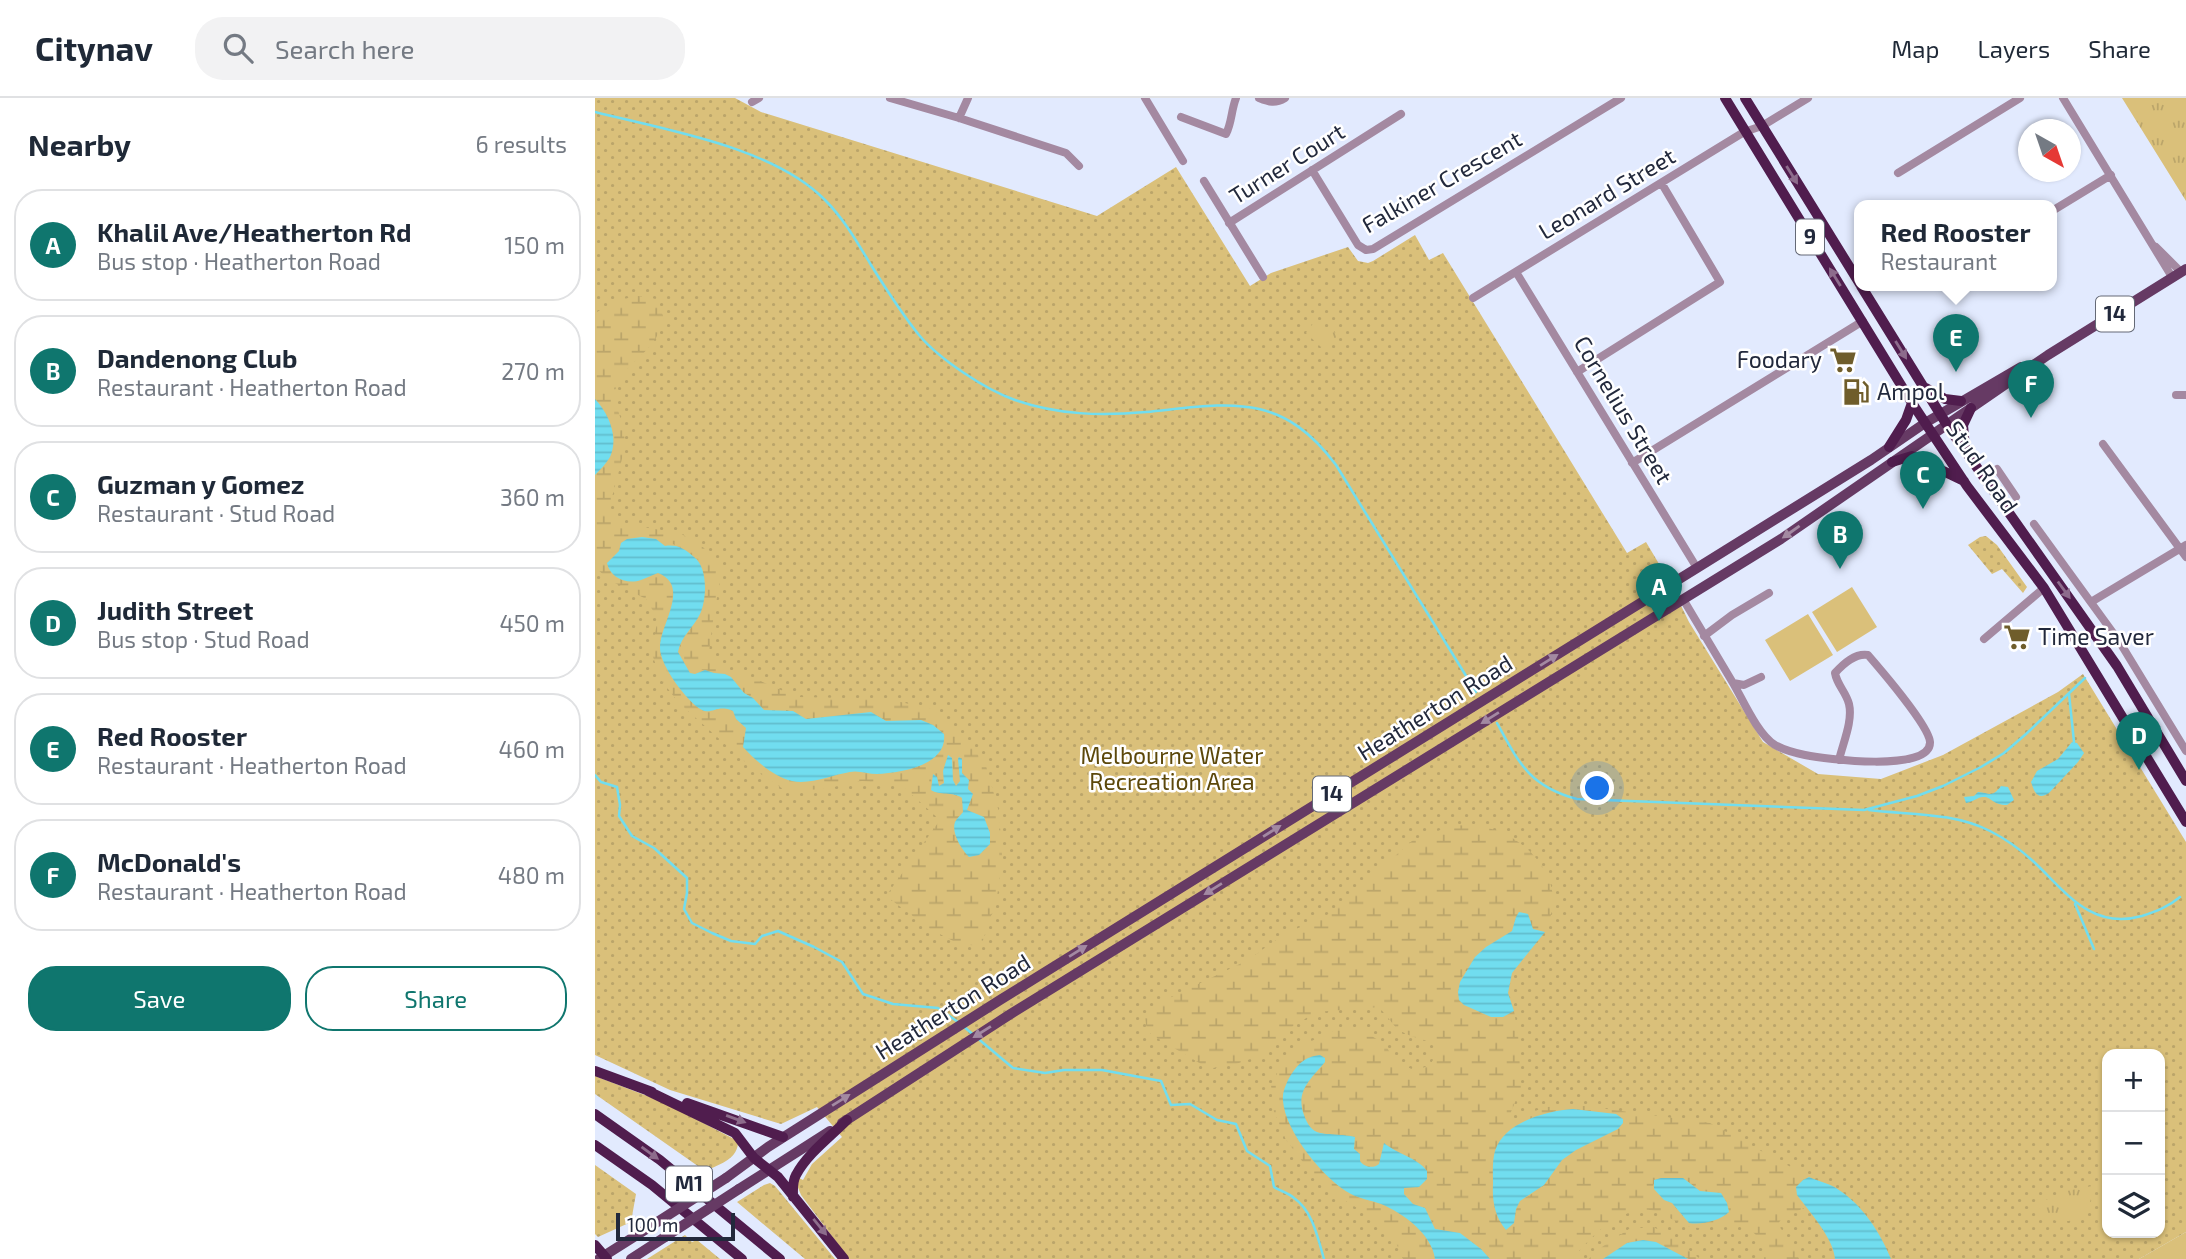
<!DOCTYPE html>
<html lang="en">
<head>
<meta charset="utf-8">
<style>
  body { margin:0; font-family:"Exo 2",sans-serif; background:#f2f2f3; color:#1f2937 }
  .controls { position:absolute; right:21px; bottom:21px; display:grid; overflow:hidden; border-radius:14px; box-shadow:0 2px 5px #0004 }
  .controls button { width:63px; height:63px; display:grid; place-items:center; padding:0; border:0; border-bottom:2px solid #e0e1e3; background:#fff; color:#1f2937; font:35px sans-serif }
  .compass { position:absolute; left:1423px; top:21px; width:63px; height:63px; border-radius:50%; background:#fff; box-shadow:0 2px 5px #0004; rotate:140deg }
  .scale { position:absolute; left:21px; bottom:18px; width:119px; box-sizing:border-box; padding-left:7px; border:4px solid #22293c; border-top:0; font-size:19px; line-height:24px; white-space:nowrap; color:#22293c; -webkit-text-stroke:5px #fff; paint-order:stroke }
  .you { position:absolute; left:1003px; top:691px; width:24px; height:24px; margin:-18px; border:5px solid #fff; border-radius:50%; background:#1a73e8; box-shadow:0 0 0 10px #1a73e833 }
  .badge { display:grid; place-items:center; width:46px; height:46px; border-radius:50%; background:#0f766e; color:#fff; font-size:23px; font-weight:700 }
  .pin { position:absolute; translate:-50% -58px; filter:drop-shadow(0 2px 4px #0008) }
  .pin::after { content:''; position:absolute; top:37px; width:24px; height:21px; background:inherit; clip-path:polygon(0 0,100% 0,50% 100%) }
  .popup { position:absolute; left:1259px; top:102px; width:203px; height:91px; box-sizing:border-box; display:grid; place-content:center; border-radius:14px; background:#fff; filter:drop-shadow(0 2px 5px #0005); font-size:23px; white-space:nowrap; color:#747a83 }
  .popup b { font-size:26px; color:#1f2937 }
  .popup::after { content:''; position:absolute; left:50%; top:100%; margin-left:-14px; border:14px solid transparent; border-top-color:#fff }
  .list { margin:0; padding:0; list-style:none }
  h2 { display:flex; justify-content:space-between; align-items:center; height:91px; margin:0; padding:0 28px; font-size:30px }
  h2 small { font-size:23px; font-weight:400; color:#747a83 }
  .list li { display:grid; grid-template-columns:46px 1fr auto; gap:21px; align-items:center; box-sizing:border-box; height:112px; margin:0 14px 14px; padding:0 14px; border:2px solid #e0e1e3; border-radius:28px }
  .list b { display:block; font-size:26px; white-space:nowrap }
  .list p { margin:0; font-size:23px; white-space:nowrap; color:#747a83 }
  .list em { font-size:23px; font-style:normal; color:#747a83 }
  .actions { display:flex; gap:14px; padding:21px 28px }
  .actions a { flex:1; padding:16px 0; border:2px solid #0f766e; border-radius:28px; text-align:center; font-size:24px; color:#0f766e }
  .actions .main { background:#0f766e; color:#fff }
  .icon { flex:none; width:38px; height:38px; fill:none; stroke:currentColor; stroke-width:2; stroke-linecap:round; stroke-linejoin:round }
  .map { position:relative; flex:none; width:1591px; height:1161px; overflow:hidden }
  header { display:flex; align-items:center; gap:42px; box-sizing:border-box; height:98px; padding:0 35px; background:#fff; border-bottom:2px solid #e0e1e3 }
  header strong { font-size:33px }
  nav { display:flex; gap:38px; margin-inline-start:auto; font-size:24px }
  .search { width:490px; height:63px; background:#f2f2f3; display:flex; align-items:center; gap:18px; box-sizing:border-box; padding:0 24px; border-radius:28px; color:#747a83; font-size:26px }
  main { display:flex }
  aside { flex:1; background:#fff }
  .map>svg:first-child { display:block }
  .grass { fill:url(#grass-dots); fill-rule:evenodd }
  .wetland { fill:url(#wetland-marsh); fill-rule:evenodd }
  .park { fill:url(#park-tufts) }
  .pitch { fill:#dac07a }
  .water { fill:url(#water-rules) }
  .lines { fill:none; stroke-linecap:round; stroke-linejoin:round }
  .stream { stroke:#71ddef; stroke-width:2.5 }
  .minor { stroke:#a489a1; stroke-width:8 }
  .major { stroke:#663a64; stroke-width:10 }
  .highway { stroke:#501d4e; stroke-width:10 }
  .major-bridge { stroke:#663a64; stroke-width:10 }
  .oneway { fill:#8d6c8c }
  .oneway2 { fill:#a389a2 }
  .labels { text-anchor:middle; stroke-width:5; stroke-linejoin:round; paint-order:stroke }
  .shield { fill:#fff; stroke:#646976; stroke-width:2 }
  .shield-label { font-size:21px; font-weight:bold; fill:#22293c }
  .street-label { font-size:23px; fill:#22293c; stroke:#fff }
  .poi-label { font-size:23px; fill:#22293c; stroke:#fff; text-anchor:start }
  .park-label { font-size:23px; fill:#5c480a; stroke:#fff }
</style>
</head>
<body>
<header>
<strong>Citynav</strong>
<div class="search"><svg class="icon" aria-label="search" viewBox="0 0 24 24"><circle cx="10" cy="10" r="6"/><path d="M15 15l6 6"/></svg>Search here</div>
<nav><a>Map</a><a>Layers</a><a>Share</a></nav>
</header>
<main>
<aside>
<h2>Nearby<small>6 results</small></h2>
<ul class="list">
<li><span class="badge">A</span><div><b>Khalil Ave/Heatherton Rd</b><p>Bus stop · Heatherton Road</p></div><em>150 m</em></li>
<li><span class="badge">B</span><div><b>Dandenong Club</b><p>Restaurant · Heatherton Road</p></div><em>270 m</em></li>
<li><span class="badge">C</span><div><b>Guzman y Gomez</b><p>Restaurant · Stud Road</p></div><em>360 m</em></li>
<li><span class="badge">D</span><div><b>Judith Street</b><p>Bus stop · Stud Road</p></div><em>450 m</em></li>
<li><span class="badge">E</span><div><b>Red Rooster</b><p>Restaurant · Heatherton Road</p></div><em>460 m</em></li>
<li><span class="badge">F</span><div><b>McDonald's</b><p>Restaurant · Heatherton Road</p></div><em>480 m</em></li>
</ul>
<div class="actions"><a class="main">Save</a><a>Share</a></div>
</aside>
<div class="map">
<svg width="1591" height="1161" viewBox="0 0 1591 1161">
  <defs>
    <pattern id="grass-dots" width="8" height="8" patternUnits="userSpaceOnUse" patternTransform="scale(1.75)"><rect width="8" height="8" fill="#dac07a"/><path d="M2 2h.1M6 6h.1" fill="none" stroke="#bba56a" stroke-width="1.8" stroke-linecap="round"/></pattern>
    <pattern id="wetland-marsh" width="20" height="14" patternUnits="userSpaceOnUse" patternTransform="scale(1.75)"><rect width="20" height="14" fill="#dac07a"/><path d="M1 5h8M5 5V1M11 12h8M15 12V8" fill="none" stroke="#bba56a"/></pattern>
    <pattern id="park-tufts" width="24" height="20" patternUnits="userSpaceOnUse" patternTransform="scale(1.75)"><rect width="24" height="20" fill="#dac07a"/><path d="M3 7l-1-3M5 7V3M7 7l1-3M15 17l-1-3M17 17v-4M19 17l1-3" fill="none" stroke="#bba56a"/></pattern>
    <pattern id="water-rules" width="6" height="5" patternUnits="userSpaceOnUse" patternTransform="scale(1.75)"><rect width="6" height="5" fill="#71ddef"/><path d="M0 2.5h6" fill="none" stroke="#62bece"/></pattern>
  </defs>
  <rect width="100%" height="100%" fill="#e2eafe"/>
  <path class="grass" d="M0,0H140L166,14L502,118L581,69L655,188L676,175L753,149L763,163L773,165L778,163L820,137L834,162L848,155L1032,455L1051,444L1073,481L1094,524L1168,644L1223,676L1286,681L1348,657L1463,594L1488,576L1591,744V1134L1544,1161H254L206,1097L202,1087L204,1080L208,1082L217,1066L247,1039L222,1009L186,1026L75,992L0,957ZM1512,956H1565V1135H1512Z
    M1391,438L1402,447L1432,489L1428,495L1407,471L1397,476L1373,447L1385,439Z
    M0,978L68,1004L139,1041L143,1046C141,1062 123,1067 110,1073L0,996Z
    M0,1067L41,1096L36,1124L3,1139L0,1136Z
    M175,1085L180,1088L240,1161H210L142,1104L169,1087Z
    M90,1137L97,1144L102,1142L125,1161H52Z"/>
  <path class="wetland" d="M43,198L61,201L69,220C66,226 64,234 61,240C51,257 30,268 22,287C15,301 28,320 29,335C32,356 17,392 14,415L22,425L85,435L109,450L127,474L119,515L114,554L126,569L163,582L202,599L292,601L337,611L371,640L391,668L404,714L407,757L402,800L386,848L364,846L335,831L291,798L345,722L306,687L267,683L228,691L191,693L158,671L84,605L66,582L56,553L63,521L51,501L14,482L0,469V377L14,361L18,346L15,324L10,313L0,301V215L24,202ZM42,440H56L70,448L78,446L103,462L109,481L107,509L105,516L85,547L83,554L95,575H103L107,572L127,575L136,579L149,595L158,600L169,612H192L211,621L276,614L291,623L326,622L338,627L349,636C350,647 346,653 338,659C322,673 302,675 281,676C273,676 263,672 254,674C217,682 195,693 163,663C158,657 151,654 150,646C149,641 151,635 151,630L141,621L138,613C122,606 117,617 107,612C98,607 90,595 84,588C75,577 64,564 65,549C65,526 95,488 63,475C41,482 27,492 12,467L32,441ZM351,659L357,660L359,685L361,688L365,683L364,659L367,660V675L374,682L373,691L378,696L372,712L391,721L395,735L394,747L384,757L375,759C367,752 356,735 360,725C362,721 365,718 368,714L367,700L360,697L337,693L336,677L342,679L344,688L349,685L348,673Z
    M859,727C874,728 889,728 903,733C930,743 958,771 958,802C958,813 954,824 950,834L938,831L936,827L921,819L917,833C910,840 901,844 893,849C878,857 867,875 863,891L869,907C888,917 899,924 919,913L923,936L926,990L913,1021L918,1022L950,1009L990,1008L1115,1025L1214,1079L1208,1082L1202,1097L1211,1109C1202,1114 1186,1117 1183,1127L1197,1145L1204,1161H1169C1169,1151 1167,1144 1160,1136C1138,1115 1117,1136 1092,1128C1071,1121 1063,1106 1036,1114C1011,1122 994,1142 977,1161H895L886,1151L865,1135L840,1131L830,1110L819,1106L809,1096V1090L824,1089L832,1081V1073C822,1060 802,1056 789,1046L784,1066L780,1069L771,1068L765,1063V1056L759,1051L760,1039C750,1036 728,1037 722,1034C716,1031 711,1023 709,1017C700,994 715,981 730,965L725,957C708,959 701,969 693,983C674,1018 726,1080 756,1096C765,1101 776,1102 786,1106C809,1115 837,1136 840,1161H808L799,1140L777,1119L749,1102L717,1076L691,1042L679,1014L676,987L688,964L710,946L740,932L768,933L790,946L800,964L819,972L834,968L842,956L840,950L835,944L816,938L803,932L784,909L721,914L689,934L674,950L661,959L641,966L618,970L606,966L557,937L552,932L550,920L560,907L653,862L688,837L736,815L818,742ZM978,1011L1021,1016L1026,1019L1025,1029C1006,1039 983,1047 968,1062C960,1069 955,1080 948,1088C934,1102 920,1096 920,1123L909,1130L899,1108L937,1019ZM1066,1080H1088L1105,1093L1126,1095L1132,1105L1134,1114C1124,1123 1107,1127 1093,1124C1087,1119 1084,1112 1078,1107C1070,1100 1062,1098 1058,1087Z
    M1058,1129L1077,1138L1105,1161H1094L1064,1146L1048,1142L1032,1145L1008,1161H994L998,1155L1034,1131Z"/>
  <path class="park" d="M1527,0H1591V103Z
    M719,224L730,231L736,228L742,239L726,249L711,235Z
    M1497,1088C1500,1123 1459,1138 1441,1106L1472,1093Z"/>
  <path class="pitch" d="M1257,489L1282,529L1242,554L1217,514Z
    M1213,516L1238,557L1195,583L1170,542Z
    M1591,1134V1161H1544Z"/>
  <path class="water" d="M0,301C14,316 24,339 15,359C11,366 5,372 0,377Z
    M47,439L61,441L70,448C82,446 90,451 99,459C113,469 112,501 105,516C99,529 86,538 83,554L95,575L100,576L110,572L119,575L130,576L136,579L149,595L158,600L169,612L198,613L211,621L276,614L291,623L326,622L338,627L349,636C353,668 304,675 282,676C273,676 263,672 255,674C237,677 215,687 197,683C178,678 161,663 148,649L151,630L141,621L138,613C122,606 117,617 107,612C92,604 64,566 65,549C65,526 96,488 63,475C57,477 52,480 46,482C32,487 15,480 12,465L24,453L26,445L32,441Z
    M1477,644L1482,645L1489,655L1483,664L1454,695C1442,703 1439,693 1436,684L1442,673L1463,661Z
    M353,657L357,660L358,682L361,688L365,683L363,661L364,659L367,661V675L374,682L373,691L378,696L372,712L389,719L395,735V746L384,757L374,759C367,752 356,735 360,724C362,720 365,718 368,714L367,700C358,693 344,698 336,692L338,676L342,679L344,688L349,685L348,673Z
    M1406,688L1413,689L1419,702L1412,707C1398,707 1396,699 1389,699C1384,698 1378,704 1371,705L1369,699L1379,698L1383,694C1395,695 1397,700 1406,688Z
    M924,814L933,816L938,831L950,834L917,875L913,895L919,913L908,919H896L869,907L864,902L863,894L865,884L880,859L891,849L917,833L921,819Z
    M725,957L730,960V964C716,981 700,993 709,1017C711,1023 715,1031 722,1034C729,1037 750,1036 760,1039L759,1051L765,1056V1063C769,1069 778,1071 784,1066L789,1045C802,1056 823,1060 832,1073V1081L824,1089L809,1090V1096L818,1106L830,1110L840,1131L865,1135L886,1151L895,1161H840C837,1136 808,1115 786,1106C776,1102 765,1101 756,1096C729,1082 690,1033 688,1003C687,995 690,989 693,982C701,968 708,959 725,957Z
    M978,1011L1021,1016L1028,1021V1025L1023,1031L981,1052L967,1062L949,1087L925,1103L921,1111L919,1125L911,1132C900,1119 897,1103 898,1086C898,1076 897,1063 900,1053C909,1024 951,1013 978,1011Z
    M1214,1079C1223,1083 1233,1085 1241,1090C1267,1106 1285,1134 1296,1161H1240C1239,1141 1214,1113 1202,1097L1201,1089L1208,1082Z
    M1066,1080H1088L1105,1093L1126,1095L1132,1105L1134,1114C1124,1123 1107,1127 1094,1125L1077,1105L1069,1102L1059,1091V1082Z
    M1048,1142L1061,1144L1093,1161H1008L1032,1145Z"/>
  <g class="lines">
    <path class="stream" d="M0,14C71,32 178,49 230,102C249,121 262,144 276,167C291,191 306,215 324,237C344,261 391,292 420,302C463,317 506,318 551,314C633,306 685,292 741,367L881,594
      M1474,596L1479,644
      M902,625C924,665 934,688 982,701L1269,712L1322,698L1348,688L1386,669L1409,655L1431,636L1490,580
      M0,677L6,684L22,689L25,707L24,718L37,738L59,750L92,780V795L89,811L97,825L117,835L136,843L160,846L167,838L183,833L219,849L247,864L268,896L298,906L343,910L363,924
      M1274,712C1314,717 1358,714 1395,733C1411,741 1426,752 1439,764C1472,795 1496,832 1547,818C1562,813 1573,809 1585,799
      M1480,806L1499,851
      M368,928L418,970L450,975L469,972H507L566,983L576,1007L595,1006L622,1022L641,1026L652,1053L675,1068L679,1089C685,1093 694,1095 699,1100C718,1113 723,1141 729,1161"/>
    <path class="minor" d="M295,0L364,20L471,55L484,68
      M550,0L588,63
      M664,0C674,4 680,6 690,0
      M1468,0L1577,179
      M157,4L164,0
      M586,19L631,36C637,24 636,13 641,0
      M364,20L373,0
      M717,72L763,147L771,152L778,151L1026,0
      M1303,75L1425,0
      M609,83L668,179
      M1457,113L1516,77
      M634,125L806,16
      M1561,149L1586,174
      M921,174L1102,470
      M878,200L1149,34L1167,28L1213,0
      M982,274L1125,184L1067,86
      M1581,297H1591
      M1508,346L1591,459
      M1037,365L1268,223
      M1402,371L1421,399
      M1439,426L1524,543L1591,653
      M1088,501L1138,585L1149,587L1166,579
      M1496,504L1591,447
      M1109,538L1137,517L1174,495
      M1389,541L1449,490
      M1138,585C1148,602 1163,637 1180,647C1189,652 1200,655 1210,657C1229,661 1336,675 1335,644C1334,628 1286,572 1273,557C1260,555 1249,565 1240,575C1242,587 1251,594 1254,606C1258,623 1248,645 1244,662"/>
    <path class="major" d="M247,1025L414,917L1186,441L1453,257L1591,171
      M131,1080L173,1049L405,902L1102,470L1276,362L1330,325L1426,269
      M144,1091L235,1033
      M4,1161L53,1130
      M36,1161L70,1139"/>
    <path class="highway" d="M1130,0L1317,305L1372,388L1449,490L1591,724
      M1150,0L1265,186
      M1266,188L1352,327L1522,568L1591,683
      M1331,290L1350,301L1366,303
      M1294,349L1311,322L1317,305
      M1370,350L1368,327L1376,310
      M1297,364L1317,358L1369,383
      M0,973L57,994
      M53,993L140,1035L159,1060L183,1079L249,1161
      M92,1005L188,1039
      M0,1016L65,1062L185,1161
      M0,1047L57,1087L147,1161
      M198,1099C198,1091 197,1084 201,1077C212,1056 235,1039 252,1022
      M0,1147L12,1161"/>
    <path class="major-bridge" d="M53,1130L131,1080
      M70,1139L144,1091"/>
  </g>
  <defs><path id="oneway-solid" d="M-6-.8H1V-3.2L6.5 0L1 3.2V.8H-6Z" transform="scale(1.75)"/></defs>
  <g class="oneway">
    <use href="#oneway-solid" transform="translate(1197 77) rotate(58)"/>
    <use href="#oneway-solid" transform="translate(1240 179) rotate(-122)"/>
    <use href="#oneway-solid" transform="translate(1306 252) rotate(58)"/>
    <use href="#oneway-solid" transform="translate(1469 492) rotate(54)"/>
    <use href="#oneway-solid" transform="translate(141 1021) rotate(20)"/>
    <use href="#oneway-solid" transform="translate(55 1055) rotate(36)"/>
    <use href="#oneway-solid" transform="translate(225 1129) rotate(51)"/>
  </g>
  <g class="oneway2">
    <use href="#oneway-solid" transform="translate(1196 434) rotate(145)"/>
    <use href="#oneway-solid" transform="translate(954 562) rotate(-32)"/>
    <use href="#oneway-solid" transform="translate(895 620) rotate(148)"/>
    <use href="#oneway-solid" transform="translate(677 733) rotate(-32)"/>
    <use href="#oneway-solid" transform="translate(618 791) rotate(148)"/>
    <use href="#oneway-solid" transform="translate(483 853) rotate(-32)"/>
    <use href="#oneway-solid" transform="translate(387 934) rotate(148)"/>
    <use href="#oneway-solid" transform="translate(246 1002) rotate(-32)"/>
  </g>
  <defs>
    <symbol id="supermarket-bare" viewBox="-9 -9 18 18"><path d="M-6-5.5h2.5l.6 2H6L4.5 2H-2.5L-4.4-4H-6ZM-1.5 3.2a1.3 1.3 0 1 0 .1 0ZM3 3.2a1.3 1.3 0 1 0 .1 0Z" fill="#6f5d2b" stroke="#fff" stroke-width="2.5" paint-order="stroke"/></symbol>
    <symbol id="fuel-bare" viewBox="-9 -9 18 18"><path d="M-5.5-6h7V0h2V4h1.3V-2.5L3-4.5l.8-.8L6-3V5H2.5V1h-1V6h-7ZM-4.2-4.7v3.2H.2V-4.7Z" fill="#6f5d2b" stroke="#fff" stroke-width="2.5" paint-order="stroke"/></symbol>
  </defs>
  <g fill-rule="evenodd">
    <use href="#supermarket-bare" x="1229" y="243" width="38" height="38"/>
    <use href="#fuel-bare" x="1242" y="275" width="38" height="38"/>
    <use href="#supermarket-bare" x="1403" y="520" width="38" height="38"/>
  </g>
  <g class="labels">
    <g class="shield">
      <rect x="1201" y="121.5" width="28" height="35" rx="5"/>
      <rect x="1501" y="198.5" width="38" height="35" rx="5"/>
      <rect x="718" y="678.5" width="38" height="35" rx="5"/>
      <rect x="71" y="1068.5" width="46" height="35" rx="5"/>
    </g>
    <g class="shield-label">
      <text x="1215" y="146">9</text>
      <text x="1520" y="223">14</text>
      <text x="737" y="703">14</text>
      <text x="94" y="1093">M1</text>
    </g>
    <g class="street-label">
      <text transform="translate(692 66) rotate(-32)" y="8">Turner Court</text>
      <text transform="translate(847 84) rotate(-30)" y="8">Falkiner Crescent</text>
      <text transform="translate(1012 96) rotate(-31)" y="8">Leonard Street</text>
      <text transform="translate(1028 312) rotate(59)" y="8">Cornelius Street</text>
      <text transform="translate(1387 369) rotate(55)" y="8">Stud Road</text>
      <text transform="translate(840 610) rotate(-32)" y="8">Heatherton Road</text>
      <text transform="translate(358 909) rotate(-32)" y="8">Heatherton Road</text>
    </g>
    <g class="poi-label">
      <text x="1227" y="270" text-anchor="end">Foodary</text>
      <text x="1282" y="302">Ampol</text>
      <text x="1443" y="547">Time Saver</text>
    </g>
    <g class="park-label">
      <text x="577" y="666">Melbourne Water<tspan x="577" dy="26">Recreation Area</tspan></text>
    </g>
  </g>
</svg>
<div class="controls">
<button>+</button>
<button>−</button>
<button><svg class="icon" aria-label="layers" viewBox="0 0 24 24"><path d="M12 4l9 5-9 5-9-5zM3 14l9 5 9-5"/></svg></button>
</div>
<svg class="compass" viewBox="-18 -18 36 36"><path d="M0-13l5 13h-10z" fill="#e53935"/><path d="M0 13l5-13h-10z" fill="#747a83"/></svg>
<div class="scale">100 m</div>
<div class="you"></div>
<div class="pin badge" style="left:1064px;top:523px">A</div>
<div class="pin badge" style="left:1245px;top:471px">B</div>
<div class="pin badge" style="left:1328px;top:411px">C</div>
<div class="pin badge" style="left:1544px;top:672px">D</div>
<div class="pin badge" style="left:1361px;top:274px">E</div>
<div class="popup"><b>Red Rooster</b>Restaurant</div>
<div class="pin badge" style="left:1436px;top:320px">F</div>
</div>
</main>
</body>
</html>
